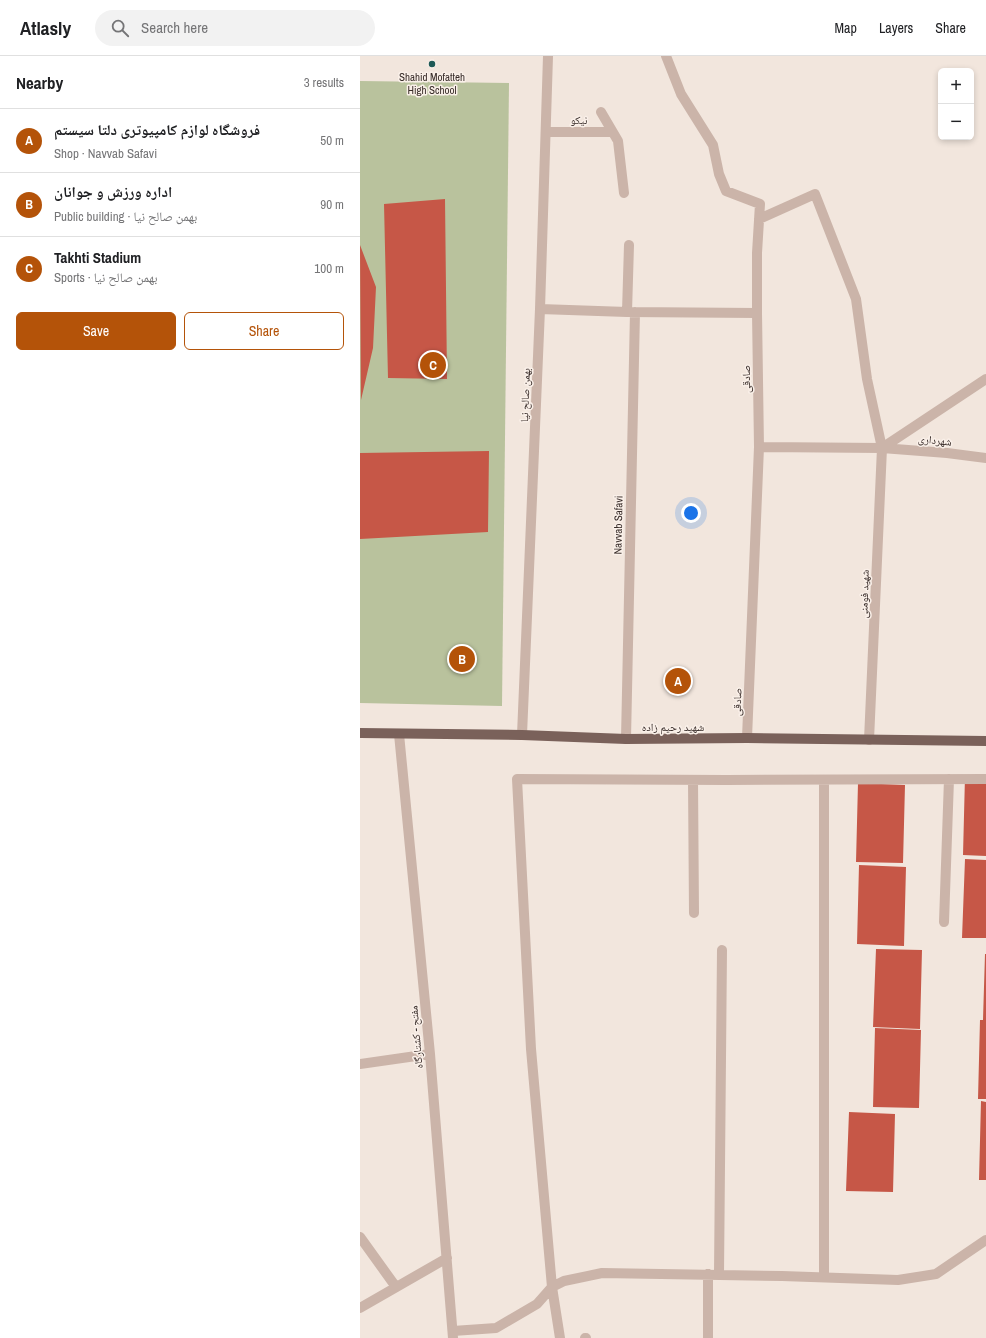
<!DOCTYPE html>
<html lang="en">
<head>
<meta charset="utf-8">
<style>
  body { margin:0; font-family:"Archivo Narrow","Noto Naskh Arabic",sans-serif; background:#f2f2f2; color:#202124 }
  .controls { position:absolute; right:12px; top:12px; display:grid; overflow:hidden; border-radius:6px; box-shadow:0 2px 6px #0003 }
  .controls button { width:36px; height:36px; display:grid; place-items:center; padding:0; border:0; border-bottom:1px solid #e0e0e0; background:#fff; color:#202124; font:20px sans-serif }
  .you { position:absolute; left:331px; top:457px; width:14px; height:14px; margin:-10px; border:3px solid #fff; border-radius:50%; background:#1a73e8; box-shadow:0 0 0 6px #1a73e833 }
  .badge { display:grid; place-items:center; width:26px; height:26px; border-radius:50%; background:#b45309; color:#fff; font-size:13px; font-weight:700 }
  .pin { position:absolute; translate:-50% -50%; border:2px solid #fff; box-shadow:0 1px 4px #0006 }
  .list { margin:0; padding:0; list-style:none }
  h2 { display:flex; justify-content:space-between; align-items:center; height:52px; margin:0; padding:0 16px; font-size:17px }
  h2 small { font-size:13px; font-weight:400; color:#757577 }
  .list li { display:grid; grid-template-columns:26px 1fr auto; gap:12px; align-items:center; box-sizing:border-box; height:64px; padding:0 16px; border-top:1px solid #e0e0e0 }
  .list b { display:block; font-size:15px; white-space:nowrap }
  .list p { margin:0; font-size:13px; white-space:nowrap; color:#757577 }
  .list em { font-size:13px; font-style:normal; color:#757577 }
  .actions { display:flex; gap:8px; padding:12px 16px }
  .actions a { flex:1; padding:9px 0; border:1px solid #b45309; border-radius:6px; text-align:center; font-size:14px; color:#b45309 }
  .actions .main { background:#b45309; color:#fff }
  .icon { flex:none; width:22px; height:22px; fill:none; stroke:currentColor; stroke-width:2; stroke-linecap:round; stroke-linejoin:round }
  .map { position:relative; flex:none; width:626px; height:1282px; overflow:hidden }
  header { display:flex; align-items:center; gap:24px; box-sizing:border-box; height:56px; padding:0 20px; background:#fff; border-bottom:1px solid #e0e0e0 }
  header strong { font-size:19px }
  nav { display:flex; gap:22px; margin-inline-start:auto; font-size:14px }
  .search { width:280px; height:36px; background:#f2f2f2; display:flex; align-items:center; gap:10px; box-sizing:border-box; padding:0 14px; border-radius:22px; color:#757577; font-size:15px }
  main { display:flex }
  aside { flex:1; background:#fff }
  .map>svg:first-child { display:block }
  .green { fill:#b9c29d }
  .building { fill:#c65747 }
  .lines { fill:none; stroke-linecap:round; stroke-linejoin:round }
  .minor { stroke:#cbb4a9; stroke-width:10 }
  .major { stroke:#7a615a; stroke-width:10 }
  .poi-dot { fill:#1e5956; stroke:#faf0e9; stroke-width:1.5 }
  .labels { text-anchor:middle; stroke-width:3; stroke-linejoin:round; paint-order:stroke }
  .poi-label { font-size:11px; fill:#382c29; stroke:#faf0e9 }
  .street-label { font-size:11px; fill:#382c29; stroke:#faf0e9 }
</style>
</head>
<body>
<header>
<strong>Atlasly</strong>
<div class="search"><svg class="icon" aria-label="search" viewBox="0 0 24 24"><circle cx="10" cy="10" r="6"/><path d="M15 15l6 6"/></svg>Search here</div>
<nav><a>Map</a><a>Layers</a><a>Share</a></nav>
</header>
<main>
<aside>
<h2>Nearby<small>3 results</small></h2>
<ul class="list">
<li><span class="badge">A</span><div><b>فروشگاه لوازم کامپیوتری دلتا سیستم</b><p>Shop · Navvab Safavi</p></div><em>50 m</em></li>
<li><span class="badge">B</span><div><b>اداره ورزش و جوانان</b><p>Public building · بهمن صالح نیا</p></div><em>90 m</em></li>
<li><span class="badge">C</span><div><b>Takhti Stadium</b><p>Sports · بهمن صالح نیا</p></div><em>100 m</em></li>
</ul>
<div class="actions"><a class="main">Save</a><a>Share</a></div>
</aside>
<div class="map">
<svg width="626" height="1282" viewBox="0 0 626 1282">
  <rect width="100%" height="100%" fill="#f2e6dd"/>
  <path class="green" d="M0,25L149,27L142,650L0,647Z"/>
  <path class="building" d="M85,143L87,323L28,322L24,148Z
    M0,189L16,231L13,292L1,344Z
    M129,395L128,476L0,483V397Z
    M605,720L626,721V800L603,799Z
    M498,727L545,729L543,807L496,806Z
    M605,803L626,804V882H602Z
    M499,809L546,811L544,890L497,888Z
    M516,893L562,894L560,973L513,971Z
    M625,898H626V1043H618L620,964H623Z
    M515,972L561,974L559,1052L513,1051Z
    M621,1045L626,1046V1124H619Z
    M489,1056L535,1058L533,1136L486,1135Z"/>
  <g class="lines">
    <path class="minor" d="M306,0L321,38L353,89L359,118L366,135L400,148L397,197V257L399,391L387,682
      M241,56L258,85L264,137
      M186,76H252
      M399,163L455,138L496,243L507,323L522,392L509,684
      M180,253L267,256L397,257
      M267,256L269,189
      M399,391L522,392L587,397L626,402
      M522,392L626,323
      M39,678L70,998L93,1282
      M162,679L180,253L188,0
      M266,683L275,256
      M333,724L334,857
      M584,866L589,723
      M0,1008L70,998
      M0,1181L36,1231
      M348,1218V1282
      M359,1218L362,894
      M464,1221V724
      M0,1252L87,1202
      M93,1275L136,1272L177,1248L192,1231L204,1225L242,1217L422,1220L538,1224L576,1218L626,1184
      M200,1282L192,1231L171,993L157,723L367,724L626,723
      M225,1282H226"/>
    <path class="major" d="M0,677L162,679L266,683L387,682L626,685"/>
  </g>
  <circle class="poi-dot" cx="72" cy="8" r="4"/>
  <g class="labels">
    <g class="poi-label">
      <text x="72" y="25">Shahid Mofatteh<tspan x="72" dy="13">High School</tspan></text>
    </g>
    <g class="street-label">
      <text x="219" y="68">نیکو</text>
      <text transform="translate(386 323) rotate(-91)" y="4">صادقی</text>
      <text transform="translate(165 339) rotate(-88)" y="4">بهمن صالح نیا</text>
      <text transform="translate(575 384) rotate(6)" y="4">شهرداری</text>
      <text transform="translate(258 469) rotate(-89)" y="4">Navvab Safavi</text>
      <text transform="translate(504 538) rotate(-88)" y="4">شهید فومنی</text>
      <text transform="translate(377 646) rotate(-88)" y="4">صادقی</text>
      <text x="313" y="675">شهید رحیم زاده</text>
      <text transform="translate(56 981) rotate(-95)" y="4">مفتح - کشتارگاه</text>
    </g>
  </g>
</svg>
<div class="controls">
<button>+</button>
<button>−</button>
</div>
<div class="you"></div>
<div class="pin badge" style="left:318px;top:625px">A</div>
<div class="pin badge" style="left:102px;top:603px">B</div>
<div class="pin badge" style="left:73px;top:309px">C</div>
</div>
</main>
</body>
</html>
